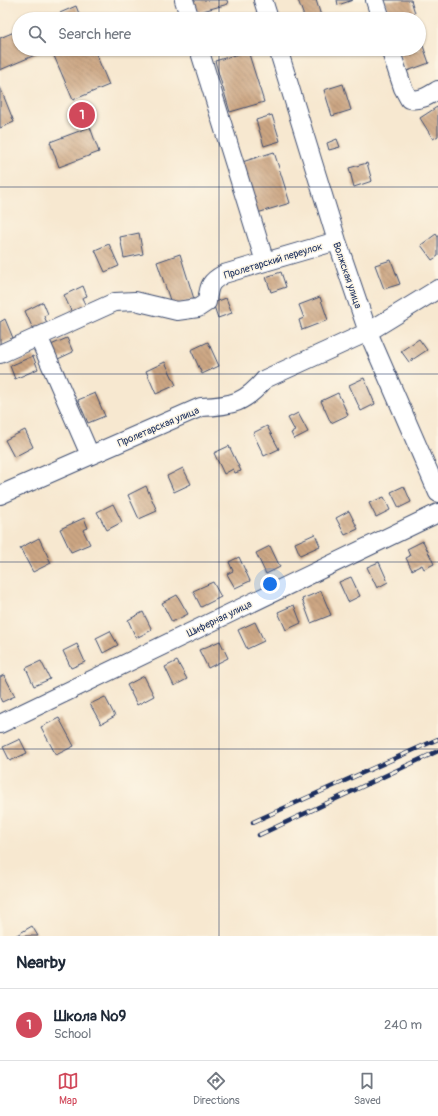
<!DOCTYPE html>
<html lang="en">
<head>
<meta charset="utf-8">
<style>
  body { margin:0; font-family:Pangolin,sans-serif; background:#f6f6f7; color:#1f2937 }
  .you { position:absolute; left:270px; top:584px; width:14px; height:14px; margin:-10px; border:3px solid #fff; border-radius:50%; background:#1a73e8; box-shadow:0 0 0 6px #1a73e833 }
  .badge { display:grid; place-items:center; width:26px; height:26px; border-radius:50%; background:#d1495b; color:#fff; font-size:13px; font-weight:700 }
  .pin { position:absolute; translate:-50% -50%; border:2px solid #fff; box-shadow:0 1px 4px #0006 }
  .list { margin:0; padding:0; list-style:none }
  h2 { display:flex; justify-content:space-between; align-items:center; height:52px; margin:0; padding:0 16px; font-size:17px }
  h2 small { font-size:13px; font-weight:400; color:#747a83 }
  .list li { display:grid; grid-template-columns:26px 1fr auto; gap:12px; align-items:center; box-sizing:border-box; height:72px; padding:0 16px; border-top:1px solid #e0e1e3 }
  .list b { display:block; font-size:15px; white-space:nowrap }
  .list p { margin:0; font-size:13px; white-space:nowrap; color:#747a83 }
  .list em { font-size:13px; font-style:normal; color:#747a83 }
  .icon { flex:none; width:22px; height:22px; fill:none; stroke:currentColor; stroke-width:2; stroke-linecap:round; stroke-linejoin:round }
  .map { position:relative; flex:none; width:438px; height:936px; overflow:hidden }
  .search { position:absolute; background:#fff; box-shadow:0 1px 3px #0004; left:12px; right:12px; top:12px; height:44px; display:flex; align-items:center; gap:10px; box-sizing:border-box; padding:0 14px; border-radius:22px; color:#747a83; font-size:15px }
  .sheet { height:124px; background:#fff }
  nav { display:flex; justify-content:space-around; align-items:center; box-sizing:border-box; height:56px; border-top:1px solid #e0e1e3; background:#fff; font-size:11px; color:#747a83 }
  nav a { display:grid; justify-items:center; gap:2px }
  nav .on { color:#d1495b }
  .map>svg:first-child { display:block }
  .building { fill:url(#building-back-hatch) }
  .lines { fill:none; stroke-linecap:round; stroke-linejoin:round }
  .minor-casing { stroke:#3c4b6f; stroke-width:20 }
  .minor { stroke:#fff; stroke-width:18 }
  .rail-casing { stroke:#1b2f5e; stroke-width:4.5 }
  .rail { stroke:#fcf5e5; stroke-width:3; stroke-dasharray:9; stroke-linecap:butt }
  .grid { fill:none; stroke:#1b2f5e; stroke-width:1; stroke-opacity:0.55 }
  .labels { text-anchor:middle; stroke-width:3; stroke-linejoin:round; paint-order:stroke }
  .street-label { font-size:10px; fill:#1b2f5e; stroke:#fcf5e5 }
</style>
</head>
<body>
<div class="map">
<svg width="438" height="936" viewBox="0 0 438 936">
  <defs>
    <pattern id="building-back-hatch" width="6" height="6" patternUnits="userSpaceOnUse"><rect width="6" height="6" fill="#cca683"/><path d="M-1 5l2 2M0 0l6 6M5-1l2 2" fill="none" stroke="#a5886e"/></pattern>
  </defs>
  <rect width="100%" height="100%" fill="#fcf5e5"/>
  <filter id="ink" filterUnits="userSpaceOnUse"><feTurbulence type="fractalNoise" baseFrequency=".025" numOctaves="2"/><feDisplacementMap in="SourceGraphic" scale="8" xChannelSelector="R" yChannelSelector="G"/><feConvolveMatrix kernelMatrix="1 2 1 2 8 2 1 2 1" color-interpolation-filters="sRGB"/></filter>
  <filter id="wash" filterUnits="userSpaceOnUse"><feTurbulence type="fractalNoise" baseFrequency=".012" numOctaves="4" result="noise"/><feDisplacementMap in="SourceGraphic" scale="16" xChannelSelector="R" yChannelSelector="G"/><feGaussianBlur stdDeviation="0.9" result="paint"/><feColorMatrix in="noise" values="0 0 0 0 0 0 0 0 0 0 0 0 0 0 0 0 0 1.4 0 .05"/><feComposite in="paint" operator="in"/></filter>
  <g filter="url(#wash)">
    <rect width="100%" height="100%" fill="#f7e8d0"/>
    <g id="blocks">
      <path class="building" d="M188,0H227L228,4L192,14Z
        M298,0H316L322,19H305Z
        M337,0H353L338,5Z
        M384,0H411L415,13L398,19H390Z
        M76,6L81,19H46Z
        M19,30V49H49L0,70V38Z
        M422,43L429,63L407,71L399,51L405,49H419V44Z
        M51,49H94L109,85L73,100Z
        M248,51L264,102L230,112L215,61Z
        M343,84L351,110L332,116L324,90Z
        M0,87L14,122L0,128Z
        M437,107L438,109V136L433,139L420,118Z
        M272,115L280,141L264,146L256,120Z
        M90,127L99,152L59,167L50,142Z
        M337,139L340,147L329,150L327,143Z
        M274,152L290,203L254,214L239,163Z
        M367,163L372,181L354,187L349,168Z
        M139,233L143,254L124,258L120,237Z
        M436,234L438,237V256L432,260L421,245Z
        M109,244L119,266L105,272L95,250Z
        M180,254L194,299L172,306L157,262Z
        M391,260L400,284L384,289L375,265Z
        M281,272L286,287L271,292L266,277Z
        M83,286L87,296L82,298L86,306L72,313L64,295Z
        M320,297L328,320L302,330L299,320L304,318L299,305Z
        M226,298L232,313L218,318L213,303Z
        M43,302L48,314L44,316L47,323L33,329L25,311Z
        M5,319L13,338L0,344V322Z
        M67,338L73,352L58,359L51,345Z
        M419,339L427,350L409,362L401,351Z
        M208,342L219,366L202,374L191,350Z
        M33,356L38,369L15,379L10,366Z
        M165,362L176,385L156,394L146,371Z
        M364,378L375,404L361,411L349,385Z
        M95,393L105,416L88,423L78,400Z
        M338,393L348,415L331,423L321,401Z
        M298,413L308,432L294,439L291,433L295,431L288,418Z
        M267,426L279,449L264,456L253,433Z
        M25,430L33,447L14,457L5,440Z
        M229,446L241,471L235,473L233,469L224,474L214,453Z
        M183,468L191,484L174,492L167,476Z
        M146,486L157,511L139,519L128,495Z
        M404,486L411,502L399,508L391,492Z
        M384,497L390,510L376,517L369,503Z
        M113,504L122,522L107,530L97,512Z
        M349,511L358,529L345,535L336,518Z
        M84,518L88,528L83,530L90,544L71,552L60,529Z
        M315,534L320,546L300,555L295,543Z
        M39,538L51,563L33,572L20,548Z
        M423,541L434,564L424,569L422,565L412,570L406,558L410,556L407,549Z
        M270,546L280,567L266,574L256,553Z
        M239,557L250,581L235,588L227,574L233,571L229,562Z
        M379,562L388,582L377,588L367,567Z
        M351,577L360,596L348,602L339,582Z
        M213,582L221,597L201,607L193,591Z
        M321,591L331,615L311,623L302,599Z
        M177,595L188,614L172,622L162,603Z
        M294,605L301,623L286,630L278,612Z
        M143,612L152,630L136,638L128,620Z
        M255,622L264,641L247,649L238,630Z
        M110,631L118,645L103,653L96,638Z
        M220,641L228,658L208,668L199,650Z
        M77,644L85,662L71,668L63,651Z
        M41,661L50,679L34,686L26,668Z
        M177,661L187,679L174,686L165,667Z
        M4,675L15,696L2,702L0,698V677Z
        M144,676L154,696L137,705L127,685Z
        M105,697L115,716L101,724L90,704Z
        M59,718L74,746L56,755L41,727Z
        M20,739L27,753L10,761L3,747Z
        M32,926L38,936H15Z"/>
    </g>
  </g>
  <g filter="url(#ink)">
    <use href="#blocks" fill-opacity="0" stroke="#3c4b6f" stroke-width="1"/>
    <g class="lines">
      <defs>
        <path id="minor" d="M184,0L190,19
          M263,0L269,19
          M375,0L381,19
          M199,49L265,262
          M278,49L337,241L368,332L438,493
          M390,49L403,88L409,99C421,101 428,96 438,90
          M38,336L90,455
          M0,354L115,302L135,301L177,311L198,308L207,302C209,286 209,282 224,274L337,241
          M0,495L201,407C232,406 245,403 265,379L368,332L438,289
          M0,724L438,513"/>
      </defs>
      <use href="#minor" class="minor-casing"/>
      <use href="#minor" class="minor"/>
      <defs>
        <path id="rail" d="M253,822L438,739
          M259,835L438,751"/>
      </defs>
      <use href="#rail" class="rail-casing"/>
      <use href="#rail" class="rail"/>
    </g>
  </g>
  <path class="grid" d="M219,0V19M219,49V936M0,187H438M0,374H438M0,562H438M0,749H438"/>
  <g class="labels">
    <g class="street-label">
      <text transform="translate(273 260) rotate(-17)" y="4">Пролетарский переулок</text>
      <text transform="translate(348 275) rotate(71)" y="4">Волжская улица</text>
      <text transform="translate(158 426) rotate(-23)" y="4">Пролетарская улица</text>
      <text transform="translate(219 618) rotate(-26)" y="4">Шиферная улица</text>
    </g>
  </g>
</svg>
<div class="you"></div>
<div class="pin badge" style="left:82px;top:115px">1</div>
<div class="search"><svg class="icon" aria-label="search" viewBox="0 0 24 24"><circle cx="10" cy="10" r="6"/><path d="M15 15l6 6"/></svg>Search here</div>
</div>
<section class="sheet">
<h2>Nearby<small></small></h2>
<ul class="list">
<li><span class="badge">1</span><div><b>Школа №9</b><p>School</p></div><em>240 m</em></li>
</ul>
</section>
<nav>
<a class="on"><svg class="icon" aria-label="map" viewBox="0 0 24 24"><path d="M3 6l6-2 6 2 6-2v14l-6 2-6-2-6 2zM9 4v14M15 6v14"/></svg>Map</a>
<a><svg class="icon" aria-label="directions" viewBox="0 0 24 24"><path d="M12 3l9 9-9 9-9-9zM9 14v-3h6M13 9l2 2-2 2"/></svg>Directions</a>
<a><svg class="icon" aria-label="saved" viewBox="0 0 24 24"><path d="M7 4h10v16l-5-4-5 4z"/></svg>Saved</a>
</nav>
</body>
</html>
